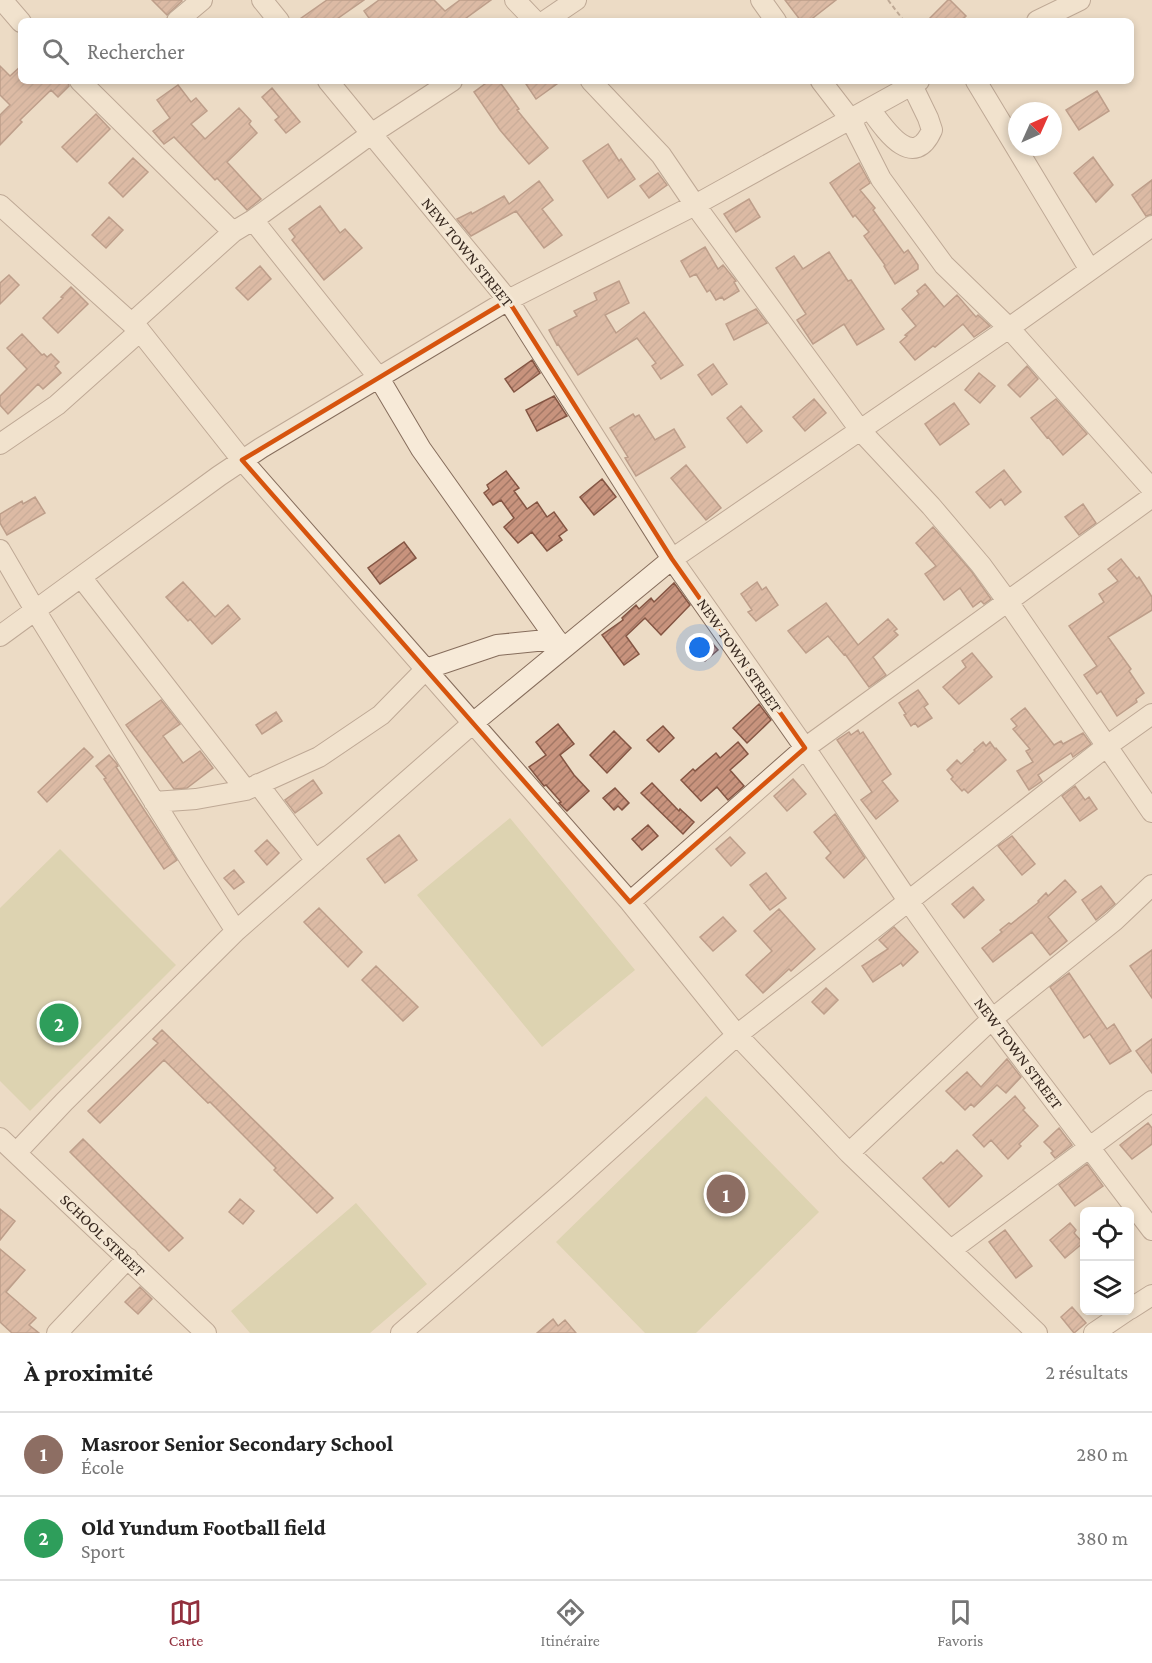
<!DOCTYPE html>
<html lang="fr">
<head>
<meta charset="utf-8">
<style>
  body { margin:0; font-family:"Crimson Pro",serif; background:#f6f6f6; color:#222 }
  .controls { position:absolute; right:18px; bottom:18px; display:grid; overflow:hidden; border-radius:9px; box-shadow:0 3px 9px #0003 }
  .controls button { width:54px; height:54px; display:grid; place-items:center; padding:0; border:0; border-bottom:2px solid #e0e0e0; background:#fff; color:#222; font:30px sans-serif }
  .compass { position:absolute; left:1008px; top:102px; width:54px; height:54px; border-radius:50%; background:#fff; box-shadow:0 3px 9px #0003; rotate:45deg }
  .you { position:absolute; left:700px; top:648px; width:21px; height:21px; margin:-15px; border:4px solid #fff; border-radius:50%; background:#1a73e8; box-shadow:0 0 0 9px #1a73e833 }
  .badge { display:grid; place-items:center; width:39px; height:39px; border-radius:50%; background:#922f3d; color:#fff; font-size:20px; font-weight:700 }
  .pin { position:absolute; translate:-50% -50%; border:3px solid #fff; box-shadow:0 2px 6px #0006 }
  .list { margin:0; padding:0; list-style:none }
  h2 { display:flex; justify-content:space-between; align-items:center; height:78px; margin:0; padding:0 24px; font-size:26px }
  h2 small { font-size:20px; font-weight:400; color:#767676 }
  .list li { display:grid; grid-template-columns:39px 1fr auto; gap:18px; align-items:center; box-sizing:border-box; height:84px; padding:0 24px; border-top:2px solid #e0e0e0 }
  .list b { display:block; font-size:22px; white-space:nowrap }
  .list p { margin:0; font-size:20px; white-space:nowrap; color:#767676 }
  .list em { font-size:20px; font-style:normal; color:#767676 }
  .icon { flex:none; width:33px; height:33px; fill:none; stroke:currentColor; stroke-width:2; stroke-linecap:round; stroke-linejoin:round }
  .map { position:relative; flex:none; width:1152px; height:1333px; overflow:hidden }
  .search { position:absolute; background:#fff; box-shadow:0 3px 9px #0003; left:18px; right:18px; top:18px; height:66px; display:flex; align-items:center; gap:15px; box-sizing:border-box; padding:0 21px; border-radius:9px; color:#767676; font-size:22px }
  .sheet { height:246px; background:#fff }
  nav { display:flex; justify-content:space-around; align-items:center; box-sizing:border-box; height:84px; border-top:2px solid #e0e0e0; background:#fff; font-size:16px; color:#767676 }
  nav a { display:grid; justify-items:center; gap:3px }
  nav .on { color:#922f3d }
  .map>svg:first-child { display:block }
  .green { fill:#c9c999 }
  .building { fill:url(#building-hatch); stroke:#845543; stroke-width:1.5 }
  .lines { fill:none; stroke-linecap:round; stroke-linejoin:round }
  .minor-casing { stroke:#866d5c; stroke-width:22 }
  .path { stroke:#866d5c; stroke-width:2; stroke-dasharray:4.5 3; stroke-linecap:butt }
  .minor { stroke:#f7ead8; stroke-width:20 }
  .marked { fill:none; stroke:#d6540e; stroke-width:4.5; stroke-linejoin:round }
  .labels { text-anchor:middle; stroke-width:6; stroke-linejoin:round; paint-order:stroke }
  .street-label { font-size:16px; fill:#37281f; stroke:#f4e7d4 }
</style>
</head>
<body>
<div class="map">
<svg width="1152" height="1333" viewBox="0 0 1152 1333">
  <defs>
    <pattern id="building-hatch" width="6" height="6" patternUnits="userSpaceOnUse" patternTransform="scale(1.5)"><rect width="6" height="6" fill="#c8937d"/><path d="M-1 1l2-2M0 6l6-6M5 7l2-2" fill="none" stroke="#a37866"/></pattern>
  </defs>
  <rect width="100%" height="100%" fill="#ecdbc5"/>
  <path class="green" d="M510,818L635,970L542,1047L417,895Z
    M60,849L176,965L30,1111L0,1081V908Z
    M706,1096L819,1212L696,1333H645L556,1242Z
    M356,1203L427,1284L370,1333H250L231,1311Z"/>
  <path class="building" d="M152,0H181L182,1L167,15Z
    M327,0H364L334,21H297Z
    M379,0H434L445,11L460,0H491L462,21H371L364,11Z
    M785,0H836L809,21H801Z
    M948,0H950L966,16L961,21H927Z
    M0,66L10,76L21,66V81H68L69,86L58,97L51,90L20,120L22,122L0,145V115L10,105L0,95Z
    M489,81H499L519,109L517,110L548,148L529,164L500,130L474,92Z
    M524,81H561L536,99Z
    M178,85L191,102L196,98L207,111L191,124L205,139L239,108L251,121L249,124L257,133L227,162L261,199L247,210L217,178L215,180L174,137L164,144L153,131L170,118L157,100Z
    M272,88L300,122L286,133L275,120L279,117L262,97Z
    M1097,91L1109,111L1079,130L1066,110Z
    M96,114L110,129L77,162L62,147Z
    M608,144L619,161L621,159L635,179L608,198L583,161Z
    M1093,157L1113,185L1096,202L1074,173Z
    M133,158L148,172L123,197L109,183Z
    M859,163L870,183L860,190L875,208L873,210L904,253L908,250L918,265V269L895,284L884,266L885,265L864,236L869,232L855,215L853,217L830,183Z
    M658,173L667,185L649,198L640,186Z
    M1152,180V214L1146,216L1132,195Z
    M539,181L553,200L542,209L562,235L544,248L516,211L471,236L457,219L471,212L472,214L504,196L509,204Z
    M749,199L760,217L736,232L724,214Z
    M320,206L340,233L345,229L362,248L324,280L292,240L295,237L289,229Z
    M109,217L123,230L106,248L92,235Z
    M705,247L718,269L723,265L736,281L734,282L739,291L724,300L722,297L716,300L710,290L707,292L696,274L690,277L681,261Z
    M829,252L848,281L851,280L884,329L857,345L844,324L813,344L797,320L806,314L776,268L794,256L803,269Z
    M260,266L271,279L248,300L236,288Z
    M9,275L19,285L0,304V283Z
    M619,281L629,303L605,315L616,333L644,312L683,365L661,379L652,366L656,363L637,338L578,375L558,344L557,345L549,330L577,316L574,311L597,300L594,293Z
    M925,284L944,307L957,295L976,317L978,315L990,326L974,337L963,324L935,347L933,346L915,360L900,342L907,336L905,335L916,326L902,309L919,294L917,291Z
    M71,287L88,304L58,333L43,318L63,298L61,297Z
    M756,309L767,323L734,340L726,324Z
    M22,334L42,355L44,354L47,357L51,354L59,362L55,366L61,373L43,389L38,384L8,414L0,405V396L27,369L7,348Z
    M532,360L540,373L514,392L505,379Z
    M713,364L727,384L712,395L698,375Z
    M1027,366L1038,379L1020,397L1008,385Z
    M979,373L995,386L980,403L965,390Z
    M554,396L567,416L537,431L526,410Z
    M814,399L826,413L805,431L793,417Z
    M1056,399L1087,434L1063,455L1048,437L1047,438L1031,418Z
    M954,403L969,424L940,445L925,424Z
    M741,406L762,431L747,443L727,418Z
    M633,414L635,417L639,415L655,440L674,429L685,447L636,476L625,458L628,457L610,428Z
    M686,465L721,508L706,520L671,478Z
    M1004,470L1021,492L1005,505L1001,499L990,508L976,492Z
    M506,471L519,488L514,491L527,509L537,502L547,517L554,512L567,530L559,536L562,540L547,551L532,532L518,543L504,527L514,518L501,500L493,505L484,493L489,489L487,485Z
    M602,479L616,497L594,515L580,497Z
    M35,497L45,513L7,535L0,523V514L22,501L23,504Z
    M1083,504L1096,523L1079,535L1065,517Z
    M933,527L972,572L991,599L984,604L981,601L973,607L960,588L944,600L925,574L936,566L916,543Z
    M404,542L416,558L380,584L368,568Z
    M1121,559L1137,579L1139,577L1152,597V610L1108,637L1131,669L1129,671L1144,693L1136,699L1137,702L1117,716L1101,691L1097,694L1084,675L1097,666L1069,626L1104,602L1099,594L1118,581L1108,569Z
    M183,582L215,617L228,605L240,619L212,644L190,619L188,621L166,597Z
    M757,582L762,590L766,587L778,605L756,621L748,612L752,610L741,594Z
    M674,583L690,605L661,635L645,618L626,636L639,654L624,665L602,635L623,620L622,618L636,605L639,609L651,598L654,602Z
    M826,603L858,645L888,619L897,629L894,631L898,635L873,657L886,675L869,687L845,654L844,655L828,636L806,653L788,631Z
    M708,638L718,650L705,661L695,649Z
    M972,653L992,677L959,704L943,687L966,667L962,661Z
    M918,690L928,704L924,707L932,718L918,727L915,723L911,726L904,715L906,714L899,703Z
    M161,700L180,724L163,736L183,763L200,751L213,768L187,788L174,789L126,725Z
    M759,704L771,720L747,743L733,728Z
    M1025,708L1054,745L1061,741L1063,744L1083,733L1091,744L1073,757L1071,753L1038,775L1042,781L1029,790L1017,771L1033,762L1026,751L1030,749L1013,729L1017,726L1011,719Z
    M276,712L282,721L262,734L256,725Z
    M558,724L574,744L560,755L574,775L589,791L567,811L559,803L561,802L546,785L544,786L529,767L546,755L536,742Z
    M663,726L674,738L659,752L647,740Z
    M858,730L860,734L863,732L891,774L882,781L898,801L876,819L861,800L872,792L837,740L849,732L851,735Z
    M614,731L631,748L607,773L590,755Z
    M738,742L748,754L730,770L744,786L728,800L717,787L701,801L681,780L693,769L695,771L716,753L720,758Z
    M983,742L986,746L990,742L995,749L996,748L1006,760L968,793L964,789L962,791L951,779L953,777L947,770L957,760L961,764L975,751L974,750Z
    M84,748L93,757L47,802L38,792Z
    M109,755L117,764L118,766L116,767L177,860L164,869L104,779L106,778L96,766Z
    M793,779L806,794L787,811L774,796Z
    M313,780L322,793L295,813L285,800Z
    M652,783L679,811L680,809L694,822L683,834L641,793Z
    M1075,786L1085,800L1089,797L1097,809L1080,821L1062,796Z
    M615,788L629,803L622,810L618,806L614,810L603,798Z
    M835,814L865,858L844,878L826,858L831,853L814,832Z
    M648,825L658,836L642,850L632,839Z
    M399,835L417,860L385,883L367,859Z
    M1012,836L1035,864L1022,875L998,846Z
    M730,837L745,853L731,866L716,849Z
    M267,840L279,853L267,865L255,851Z
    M234,870L244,882L234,889L224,878Z
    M766,873L786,898L770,910L750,885Z
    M1065,880L1076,892L1048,917L1067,941L1050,955L1032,932L993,962L982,948L1002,932L1000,930L1009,923L1011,924L1039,902L1038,901L1046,893L1048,896Z
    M1101,886L1115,904L1096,920L1082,900Z
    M973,887L984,900L964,918L952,904Z
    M319,908L362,952L348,967L304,922Z
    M779,909L815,949L791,971L789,969L763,993L746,975L772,951L754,931Z
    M723,917L736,931L713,951L700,937Z
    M894,927L918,952L903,966L901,963L873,982L862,966L888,949L879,940Z
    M1152,950V998L1130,966Z
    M376,966L418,1007L403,1021L362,980Z
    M1069,973L1107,1029L1114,1024L1131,1051L1110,1064L1090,1034L1084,1038L1050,987Z
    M826,988L838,1000L824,1014L812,1002Z
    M162,1030L333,1198L317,1213L274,1170L276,1168L210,1102L208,1103L164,1060L100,1123L88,1111L158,1043L153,1039Z
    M1152,1039V1073L1136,1051Z
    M1007,1059L1021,1077L1006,1093L997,1085L974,1107L971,1104L965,1110L946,1091L967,1072L981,1087Z
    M1015,1096L1025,1108L1023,1110L1038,1126L1019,1144L1021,1146L1008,1159L991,1140L984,1147L973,1135Z
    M1148,1123L1152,1128V1144L1132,1159L1120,1145Z
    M1059,1128L1072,1145L1055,1158L1051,1153L1053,1151L1044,1142Z
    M83,1139L183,1238L169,1251L70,1152Z
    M957,1150L982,1176L949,1207L923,1178L941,1162L943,1164Z
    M1087,1164L1103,1186L1075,1206L1059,1185Z
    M240,1199L254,1211L243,1224L229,1212Z
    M0,1209L15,1221L0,1240Z
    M1070,1223L1076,1230L1074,1233L1083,1243L1065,1258L1050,1240Z
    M1005,1230L1032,1266L1016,1278L989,1242Z
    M0,1249L25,1270L6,1292L36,1318L29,1325L39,1333H12L0,1322Z
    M140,1287L152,1299L138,1314L125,1302Z
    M1072,1307L1086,1323L1074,1333L1061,1317Z
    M553,1319L558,1326L565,1320L576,1333H537Z"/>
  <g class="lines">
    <defs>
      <path id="minor" d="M2,0L21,22
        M262,0L279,21
        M515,0L535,21
        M761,0L776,21
        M177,21L202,0
        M545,21L576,0
        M1037,21L1080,0
        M80,81L233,232
        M328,81L508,300L672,559L805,748L909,902L992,1019L1152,1230
        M591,81L661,155L695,205L860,430L931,506L981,565L1008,602L1152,812
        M821,81L851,120L881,179L944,265L1009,328L1152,489
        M976,81L1090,270
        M870,109C884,128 913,173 932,130L928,118L912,85
        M0,205L140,331L242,460L630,902L737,1035L849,1153L1037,1333
        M253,220L379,378L421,449L556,639L564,648
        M132,323L233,232L253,220L371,134L452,81
        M0,444L57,405L140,331
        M0,550L35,610L196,869L236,931L64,1102L16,1153
        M81,577L246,790
        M0,636L219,476L261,448L508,300L695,205L919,81
        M258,784L316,861
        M154,802L196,799L246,790L319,757L381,715L426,669L497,645L556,639
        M630,902L805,748L1152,497
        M236,931L473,723L672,559L1009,328L1152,226
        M0,1138L206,1333
        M849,1153L992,1019L1114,921L1152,885
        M951,1250L1152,1101
        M1130,1309L1152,1295
        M57,1333L128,1258
        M401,1333L565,1190L737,1035L1107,746L1152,714
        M1094,1333L1128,1310"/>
    </defs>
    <use href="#minor" class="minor-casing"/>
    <path class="path" d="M888,0L904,21"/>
    <use href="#minor" class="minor"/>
  </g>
  <path d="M0 0H1152V1333H0ZM508,300L672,559L805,748L630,902L242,460Z" fill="#ecdbc5" fill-opacity=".55" fill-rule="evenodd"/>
  <path class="marked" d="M508,300L672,559L805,748L630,902L242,460Z"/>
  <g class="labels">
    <g class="street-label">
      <text transform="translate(468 252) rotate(51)" y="6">NEW TOWN STREET</text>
      <text transform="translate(740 655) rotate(55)" y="6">NEW TOWN STREET</text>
      <text transform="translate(1019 1053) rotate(53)" y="6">NEW TOWN STREET</text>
      <text transform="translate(103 1235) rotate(44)" y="6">SCHOOL STREET</text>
    </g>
  </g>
</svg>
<div class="controls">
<button><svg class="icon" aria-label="locate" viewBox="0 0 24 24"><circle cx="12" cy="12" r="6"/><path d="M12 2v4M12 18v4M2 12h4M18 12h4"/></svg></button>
<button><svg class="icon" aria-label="layers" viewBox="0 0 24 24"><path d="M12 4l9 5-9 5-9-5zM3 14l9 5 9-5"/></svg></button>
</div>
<svg class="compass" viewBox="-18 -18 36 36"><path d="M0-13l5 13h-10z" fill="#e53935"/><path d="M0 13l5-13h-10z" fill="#767676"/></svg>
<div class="you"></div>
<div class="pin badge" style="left:726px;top:1194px;background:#8d6e63">1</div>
<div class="pin badge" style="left:59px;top:1023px;background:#2e9e5b">2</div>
<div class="search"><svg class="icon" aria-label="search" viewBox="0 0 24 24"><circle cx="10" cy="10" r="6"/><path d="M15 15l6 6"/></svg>Rechercher</div>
</div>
<section class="sheet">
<h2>À proximité<small>2 résultats</small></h2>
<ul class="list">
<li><span class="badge" style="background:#8d6e63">1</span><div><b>Masroor Senior Secondary School</b><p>École</p></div><em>280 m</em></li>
<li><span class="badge" style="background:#2e9e5b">2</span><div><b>Old Yundum Football field</b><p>Sport</p></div><em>380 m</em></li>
</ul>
</section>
<nav>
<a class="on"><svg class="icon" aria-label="map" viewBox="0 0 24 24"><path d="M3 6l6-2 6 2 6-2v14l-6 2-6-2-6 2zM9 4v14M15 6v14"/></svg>Carte</a>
<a><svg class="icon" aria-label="directions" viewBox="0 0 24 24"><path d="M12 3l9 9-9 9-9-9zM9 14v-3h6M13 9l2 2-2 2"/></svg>Itinéraire</a>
<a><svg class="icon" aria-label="saved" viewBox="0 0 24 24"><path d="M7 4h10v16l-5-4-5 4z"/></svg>Favoris</a>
</nav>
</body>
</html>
